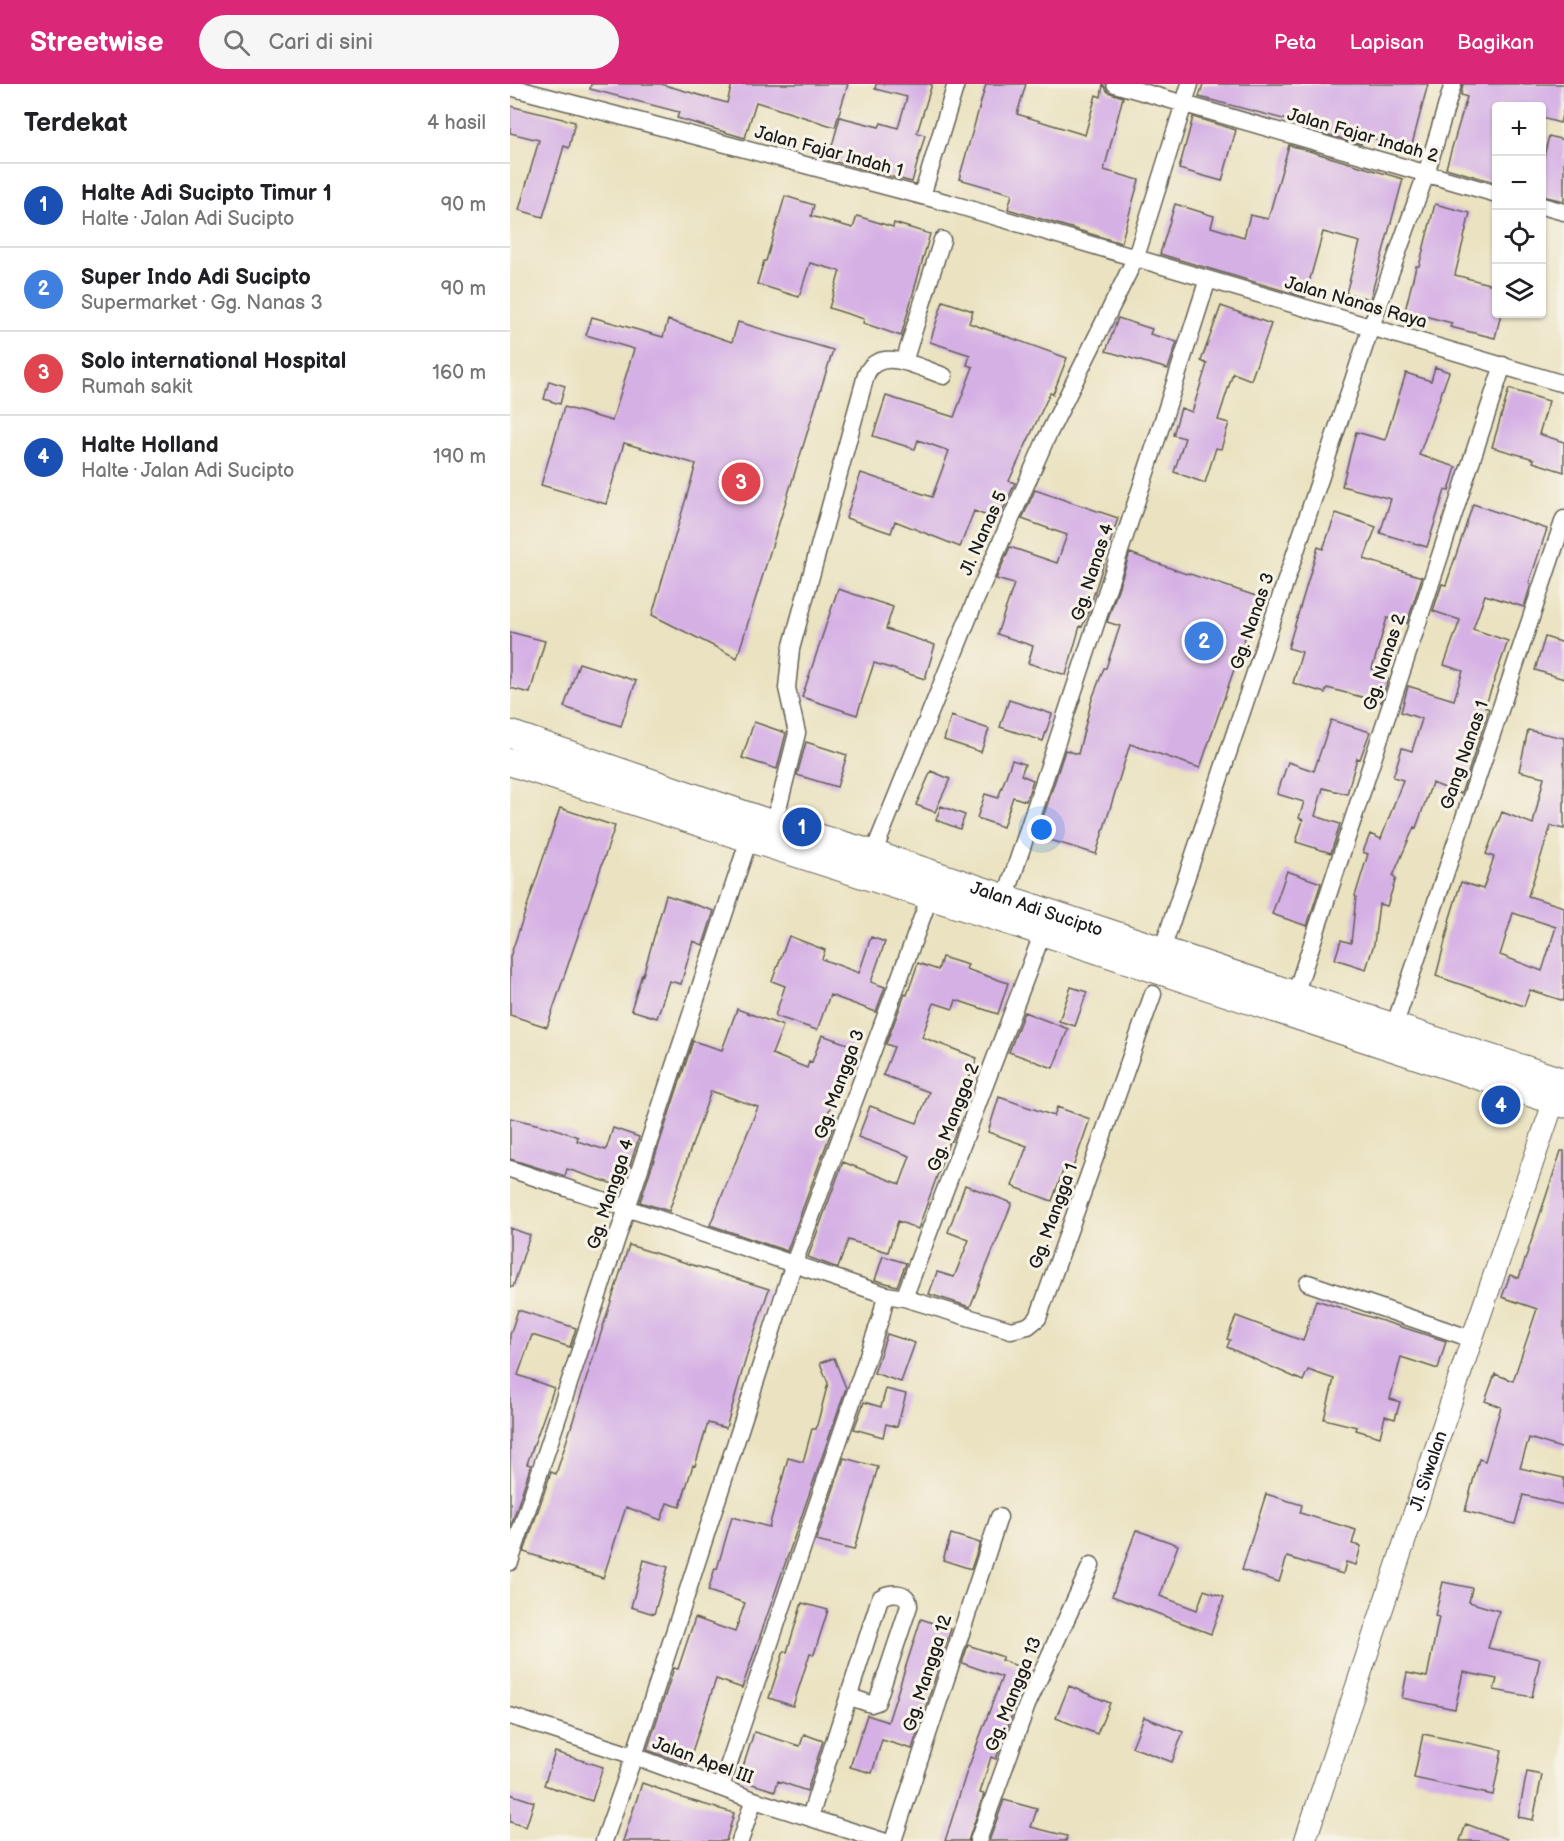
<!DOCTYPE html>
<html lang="id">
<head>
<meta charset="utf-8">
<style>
  body { margin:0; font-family:"Balsamiq Sans",sans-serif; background:#f6f6f6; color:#202124 }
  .controls { position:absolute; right:18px; top:18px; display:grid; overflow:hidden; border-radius:6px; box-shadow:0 2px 4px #0004 }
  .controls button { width:54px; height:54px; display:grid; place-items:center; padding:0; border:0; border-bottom:2px solid #e0e0e0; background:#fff; color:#202124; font:30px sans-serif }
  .you { position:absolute; left:532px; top:746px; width:21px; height:21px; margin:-15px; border:4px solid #fff; border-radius:50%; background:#1a73e8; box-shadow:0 0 0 9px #1a73e833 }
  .badge { display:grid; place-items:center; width:39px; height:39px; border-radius:50%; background:#db2777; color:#fff; font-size:20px; font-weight:700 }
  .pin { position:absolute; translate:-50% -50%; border:3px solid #fff; box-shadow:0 2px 6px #0006 }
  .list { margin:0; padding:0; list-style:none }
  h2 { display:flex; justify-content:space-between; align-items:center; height:78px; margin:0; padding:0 24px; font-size:26px }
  h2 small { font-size:20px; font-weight:400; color:#757577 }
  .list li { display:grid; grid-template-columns:39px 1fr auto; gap:18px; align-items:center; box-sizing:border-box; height:84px; padding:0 24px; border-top:2px solid #e0e0e0 }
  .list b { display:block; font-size:22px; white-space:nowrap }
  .list p { margin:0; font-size:20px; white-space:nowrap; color:#757577 }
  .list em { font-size:20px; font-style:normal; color:#757577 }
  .icon { flex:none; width:33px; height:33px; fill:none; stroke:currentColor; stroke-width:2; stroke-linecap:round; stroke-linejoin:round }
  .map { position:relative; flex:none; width:1054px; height:1757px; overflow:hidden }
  header { display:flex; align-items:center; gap:36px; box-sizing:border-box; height:84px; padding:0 30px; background:#db2777; color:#fff }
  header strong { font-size:28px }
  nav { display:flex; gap:33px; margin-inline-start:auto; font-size:21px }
  .search { width:420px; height:54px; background:#f6f6f6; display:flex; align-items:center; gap:15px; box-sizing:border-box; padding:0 21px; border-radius:33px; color:#757577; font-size:22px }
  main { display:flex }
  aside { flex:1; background:#fff }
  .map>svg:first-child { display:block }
  .building { fill:#d5b0e5; fill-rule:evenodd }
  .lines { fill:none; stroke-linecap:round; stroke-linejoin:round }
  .minor-casing { stroke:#646155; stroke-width:19 }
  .tertiary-casing { stroke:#646155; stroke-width:23 }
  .trunk-casing { stroke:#646155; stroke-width:29 }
  .minor { stroke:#fff; stroke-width:16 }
  .tertiary { stroke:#fff; stroke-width:21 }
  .trunk { stroke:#fff; stroke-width:27 }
  .labels { text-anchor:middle; stroke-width:6; stroke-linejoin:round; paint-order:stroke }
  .street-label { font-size:18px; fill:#1c1c1c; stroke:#f7f3e8 }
</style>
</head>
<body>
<header>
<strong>Streetwise</strong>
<div class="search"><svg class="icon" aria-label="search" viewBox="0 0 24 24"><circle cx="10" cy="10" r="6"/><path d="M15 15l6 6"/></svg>Cari di sini</div>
<nav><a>Peta</a><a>Lapisan</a><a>Bagikan</a></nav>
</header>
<main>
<aside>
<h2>Terdekat<small>4 hasil</small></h2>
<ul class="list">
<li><span class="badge" style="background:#1a4fb4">1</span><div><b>Halte Adi Sucipto Timur 1</b><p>Halte · Jalan Adi Sucipto</p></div><em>90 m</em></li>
<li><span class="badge" style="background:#3f7fe0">2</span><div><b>Super Indo Adi Sucipto</b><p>Supermarket · Gg. Nanas 3</p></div><em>90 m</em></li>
<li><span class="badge" style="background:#e0444e">3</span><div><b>Solo international Hospital</b><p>Rumah sakit</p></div><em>160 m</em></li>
<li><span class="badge" style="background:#1a4fb4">4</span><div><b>Halte Holland</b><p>Halte · Jalan Adi Sucipto</p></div><em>190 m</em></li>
</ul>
</aside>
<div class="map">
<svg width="1054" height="1757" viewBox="0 0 1054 1757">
  <rect width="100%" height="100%" fill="#f7f3e8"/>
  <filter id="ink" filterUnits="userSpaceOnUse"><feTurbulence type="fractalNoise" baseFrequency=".0167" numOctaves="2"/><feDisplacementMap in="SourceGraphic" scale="12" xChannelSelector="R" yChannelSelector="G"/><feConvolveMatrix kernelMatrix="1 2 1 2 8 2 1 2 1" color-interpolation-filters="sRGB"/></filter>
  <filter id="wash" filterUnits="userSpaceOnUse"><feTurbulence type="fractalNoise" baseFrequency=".008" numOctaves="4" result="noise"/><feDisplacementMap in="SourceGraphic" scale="24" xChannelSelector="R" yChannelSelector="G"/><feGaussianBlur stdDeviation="1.35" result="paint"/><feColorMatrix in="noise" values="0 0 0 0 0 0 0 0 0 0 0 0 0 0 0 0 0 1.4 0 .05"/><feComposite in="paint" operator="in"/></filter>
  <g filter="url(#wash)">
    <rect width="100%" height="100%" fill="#eae2c0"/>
    <g id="blocks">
      <path class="building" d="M81,0H151L217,19L222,0H338L325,43L246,18L235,54L167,34L169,28L80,5Z
        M366,0H422L407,49L415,51L402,98L318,76L330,33L369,43L371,39L388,44L397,13L365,5Z
        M476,0H516L507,30L575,51L586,11L591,13L593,0L598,8L613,13L594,86L629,96L611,159L498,125L502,110L449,95Z
        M693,0H918L901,64L854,52L851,60L784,41L785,38L689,13Z
        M953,0H1054V23L1050,39L1032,34V22H987V99L936,84L957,13L951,11Z
        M0,22L65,38L59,64L54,62L33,133L9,126L29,56L0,49Z
        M683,33L726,46L712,97L669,85Z
        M1039,52L1054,56V117L1032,112V80Z
        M779,61L893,95L860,215L836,209L850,158L813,148L795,213L650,170L665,120L704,132L701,143L734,153L740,131L758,135Z
        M275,112L304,121L301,132L343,144L347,132L383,143L384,139L420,150L391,252L353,239L354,235L319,224L330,187L300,179L289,213L247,200L254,177H256Z
        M925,120L960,129L945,191L987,202V230H991L985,254L940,243L942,239L895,227L906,182H909Z
        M433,217L463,227L459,239L557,274L543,310L540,309L499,397L505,399L492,428L488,427L485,435L464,427L450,463L385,437L381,449L336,434L351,389L422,413L439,367L408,356L405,365L363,352L376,312L444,333L463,283L457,281L460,271L420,258Z
        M711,222L761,240L741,296L723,289L708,336L719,339L711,365L706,364L695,399L664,388L675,354L663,351L671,324L682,328L697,280L691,277Z
        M82,233L153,253L158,236L222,258L228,238L323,266L227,574L142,531L186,380L114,359L96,420L31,401L54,323L102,337L124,265L76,251Z
        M608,234L642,245L640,250L667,258L658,285L596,267Z
        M925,283L939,288L909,371L946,383L939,407L935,406L917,463L870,449L881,415L832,402L846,348L875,356L896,289L921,297Z
        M39,297L55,302L50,320L34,315Z
        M999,305L1039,317L1029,350L1054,358V388L1023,378L1024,375L982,363Z
        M525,406L608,434L577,532L572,543L570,542L556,591L518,579L523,562L487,550L504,500L486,495L500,463L547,479L557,451L512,435Z
        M963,420L1037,445L1019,499L1021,500L1014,523L975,511L963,545L998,557L975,623L979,625L951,710L922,699L906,744L904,743L883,792L886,794L877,822L869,820L864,860L856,885L825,875L831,856L841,859L846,813L845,812L858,770L853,768L860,750L871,755L893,696L883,693L892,664L902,667L912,635L891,628L898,602L944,616L953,587L934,581L950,536L923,527L932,500L936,501Z
        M826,429L866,443L854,475L912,493L897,539L877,534L862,585L874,588L873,594L878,595L871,618L817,604L815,609L783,599L792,568L778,564L808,463L813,465Z
        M620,469L676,490L677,489L749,513L690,684L620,660L586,770L527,752L555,666L568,670L582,615L594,584H596L610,542L597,538Z
        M328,505L383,523L376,545L425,561L415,595L364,579L347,631L292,613Z
        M0,548L35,557L20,609L0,604Z
        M1035,553L1054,559V595L1025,586Z
        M69,579L126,597L111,642L54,623Z
        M499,616L542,630L533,657L490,643Z
        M441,632L479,645L471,668L434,656Z
        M821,636L860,648L850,675L847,674L837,710L813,704L805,732L830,740L821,769L786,758L793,736L789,734L794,718L767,710L778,678L804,687Z
        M244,638L276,649L267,685L232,674Z
        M1018,646L1054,654V745L1041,742L1018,812L1054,823V917L1020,906L1014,922L926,892L940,838L939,837L951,798L973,805L984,773L976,770L992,728L1023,740L1034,693L1009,687ZM1003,829L1046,843L1032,887L990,871Z
        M296,658L337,671L327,703L287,691Z
        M502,676L515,680L511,691L523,696L516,717L503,713L493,743L467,734L475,710L488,714Z
        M421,687L440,695L425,728L406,721Z
        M431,722L455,731L450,745L426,736Z
        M50,724L105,742L37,943L0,931V873Z
        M777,787L811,799L797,842L762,830Z
        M156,811L204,827L193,861L183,857L171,900L159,897L147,934L121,926L132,890L133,891Z
        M279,852L315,866L312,875L349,889L361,853L375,858L361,898L375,903L366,928L320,911L307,946L265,932L275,902L262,897Z
        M432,873L458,881L456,885L498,899L488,930L446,916L443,925L424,919L412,953L467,974L441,1041L448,1043L442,1057L440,1056L408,1145L388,1137L378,1168L338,1156L328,1184L298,1173L333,1078L390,1100L400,1072L348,1053L360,1022L407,1039L419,1008L373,991L384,963L376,960L395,910L397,911L408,879L428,886Z
        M561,903L577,908L565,942L549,937Z
        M227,925L273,942L262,970L297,984L299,977L302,978L312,951L343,962L318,1029L327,1032L277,1167L200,1141L248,1023L201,1007L159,1127L130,1118L183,957L212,966Z
        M514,928L558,945L543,984L499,968Z
        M489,1013L544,1032L547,1023L580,1035L562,1086L554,1084L542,1117L502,1102L517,1062L478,1048Z
        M0,1034L43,1044L68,1053L67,1057L96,1066L103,1044L129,1053L113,1103L57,1085L55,1092L0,1075Z
        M1051,1067H1054V1365L1019,1354L1010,1384L1054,1394V1421L1013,1411L1005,1440L955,1427L969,1375L975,1377L991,1323L975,1317L985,1290L1003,1297L1027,1225L992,1213L1000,1191L1009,1194Z
        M455,1101L502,1119L460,1223L419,1210L427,1188L444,1193L459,1156L438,1148Z
        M0,1144L20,1151L3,1203H0Z
        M119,1161L259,1205L238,1267L216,1344L198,1339L185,1382L183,1381L170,1423L157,1419L151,1436L116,1423L93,1494L14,1468L41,1388L46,1390Z
        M373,1172L396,1179L387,1202L365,1196Z
        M806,1216L936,1257L928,1285L891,1273L880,1315L890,1318L885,1335L875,1332L870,1353L846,1346L847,1343L814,1335L824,1295L798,1286L793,1297L717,1263L720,1256L717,1255L726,1232L793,1257Z
        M8,1226L66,1244L60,1263L22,1251L8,1291L44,1304L17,1380L21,1381L0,1445V1251Z
        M377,1250L405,1259L391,1298L364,1289Z
        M324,1274L336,1304L232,1604L206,1595L178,1680L137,1666L164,1584L168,1585L185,1534L225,1548L235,1519L198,1507L205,1484L207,1485L222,1433L259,1443L278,1374L293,1378L302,1345H306L318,1299L310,1279Z
        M376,1305L396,1310L387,1343L376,1340L373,1353L344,1345L354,1318L371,1323Z
        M334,1374L368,1383L344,1466L306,1457Z
        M756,1410L792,1421L790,1429L846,1446L842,1460L851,1462L846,1481L836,1478L833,1490L777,1473L769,1498L732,1486Z
        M626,1446L668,1461L650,1512L687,1526L694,1506L714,1513L701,1550L602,1512Z
        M441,1450L470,1459L461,1485L433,1476Z
        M134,1476L158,1483L144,1530L121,1523Z
        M933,1498L962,1504L959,1518L989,1527L978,1564L1030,1575L1022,1613L984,1606L987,1595L953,1588L945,1625L892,1614L897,1589L917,1593L929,1533L925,1532Z
        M292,1519L318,1526L304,1570L300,1569L283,1622L259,1614L274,1567L277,1568Z
        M411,1535L441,1545L402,1665L372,1656L362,1689L340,1683L357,1631L378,1638Z
        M458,1561L493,1573L491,1576L521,1587L507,1617L486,1675L481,1673L470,1709L474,1710L458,1757H435L456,1690L492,1593L452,1579Z
        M559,1602L600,1619L587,1650L546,1634Z
        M634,1633L673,1648L662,1678L622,1663Z
        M244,1648L290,1662L294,1650L313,1657L297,1707L268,1697L265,1707L229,1696Z
        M913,1650L992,1666L983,1711L904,1694Z
        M45,1668L93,1683L82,1717L34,1701Z
        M1017,1688L1032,1691L1023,1736L1008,1733Z
        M132,1699L172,1713V1714L224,1729L216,1757H113Z
        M0,1710L24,1718L16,1743L0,1738Z
        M494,1716L527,1725L521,1743L557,1752L556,1757H479Z
        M956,1740L997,1755L996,1757H950Z"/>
    </g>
  </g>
  <g filter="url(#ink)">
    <use href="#blocks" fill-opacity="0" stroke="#646155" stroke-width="1.5"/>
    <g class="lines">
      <defs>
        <path id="minor" d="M605,0L987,110
          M0,3L439,119L1054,300
          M412,112L446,0
          M1032,122L1054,128
          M394,278L432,156
          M259,749L270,717L287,649L277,604L281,565L356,291C369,260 412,285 434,292
          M363,770L466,515L535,357L626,173L680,0
          M495,815L646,358L698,195
          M652,866L861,243L916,90L943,0
          M785,911L993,281
          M884,943L1054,435
          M0,1085L376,1211L394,1214L533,848
          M798,1199L962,1255
          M394,1214L501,1246L518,1242L528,1234L643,910
          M0,1478L239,755
          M0,1632L124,1672L244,1716L373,1757
          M211,1703L371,1233L376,1211
          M300,1733L370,1514C380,1507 399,1507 399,1522L367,1618L361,1620L340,1613
          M94,1757L124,1672L284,1179L420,812
          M230,1757L242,1721
          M383,1757L489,1433
          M468,1757L517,1621L581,1481"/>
        <g id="tertiary">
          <path id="s1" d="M795,1757L962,1255L1044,1017"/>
        </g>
        <g id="trunk">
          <path id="s2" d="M0,650L262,740L363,770L785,911L1054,998"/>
          <path d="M0,678L533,848L1054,1020"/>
        </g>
      </defs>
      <use href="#minor" class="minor-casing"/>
      <use href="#tertiary" class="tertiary-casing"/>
      <use href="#trunk" class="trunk-casing"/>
      <use href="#minor" class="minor"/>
      <use href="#tertiary" class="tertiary"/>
      <use href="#trunk" class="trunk"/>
    </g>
  </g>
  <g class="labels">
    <g class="street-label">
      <text transform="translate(853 51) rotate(16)" y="6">Jalan Fajar Indah 2</text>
      <text transform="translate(319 67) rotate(15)" y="6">Jalan Fajar Indah 1</text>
      <text transform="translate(846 218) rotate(16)" y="6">Jalan Nanas Raya</text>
      <text transform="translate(473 449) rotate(-66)" y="6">Jl. Nanas 5</text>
      <text transform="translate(582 488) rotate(-72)" y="6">Gg. Nanas 4</text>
      <text transform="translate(742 537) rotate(-71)" y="6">Gg. Nanas 3</text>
      <text transform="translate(874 578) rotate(-72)" y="6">Gg. Nanas 2</text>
      <text transform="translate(954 671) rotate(-71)" y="6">Gang Nanas 1</text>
      <text dy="6" stroke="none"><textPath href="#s2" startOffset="555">Jalan Adi Sucipto</textPath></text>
      <text transform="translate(329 1000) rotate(-70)" y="6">Gg. Mangga 3</text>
      <text transform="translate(443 1033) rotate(-69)" y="6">Gg. Mangga 2</text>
      <text transform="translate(100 1110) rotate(-72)" y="6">Gg. Mangga 4</text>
      <text transform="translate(543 1132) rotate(-70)" y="6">Gg. Mangga 1</text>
      <text dy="6" stroke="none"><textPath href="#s1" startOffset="390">Jl. Siwalan</textPath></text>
      <text transform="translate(417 1589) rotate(-72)" y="6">Gg. Mangga 12</text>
      <text transform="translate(503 1610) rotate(-68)" y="6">Gg. Mangga 13</text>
      <text transform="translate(193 1676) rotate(20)" y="6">Jalan Apel III</text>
    </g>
  </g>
</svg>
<div class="controls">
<button>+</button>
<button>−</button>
<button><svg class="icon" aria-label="locate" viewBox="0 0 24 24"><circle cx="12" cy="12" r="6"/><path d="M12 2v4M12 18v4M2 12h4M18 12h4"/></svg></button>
<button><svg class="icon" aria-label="layers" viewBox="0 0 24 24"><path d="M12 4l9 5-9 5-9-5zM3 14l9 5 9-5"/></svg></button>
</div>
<div class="you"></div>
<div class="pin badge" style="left:292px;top:743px;background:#1a4fb4">1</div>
<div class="pin badge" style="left:694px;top:557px;background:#3f7fe0">2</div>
<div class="pin badge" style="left:231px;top:398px;background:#e0444e">3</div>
<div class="pin badge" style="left:991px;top:1021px;background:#1a4fb4">4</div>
</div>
</main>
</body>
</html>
